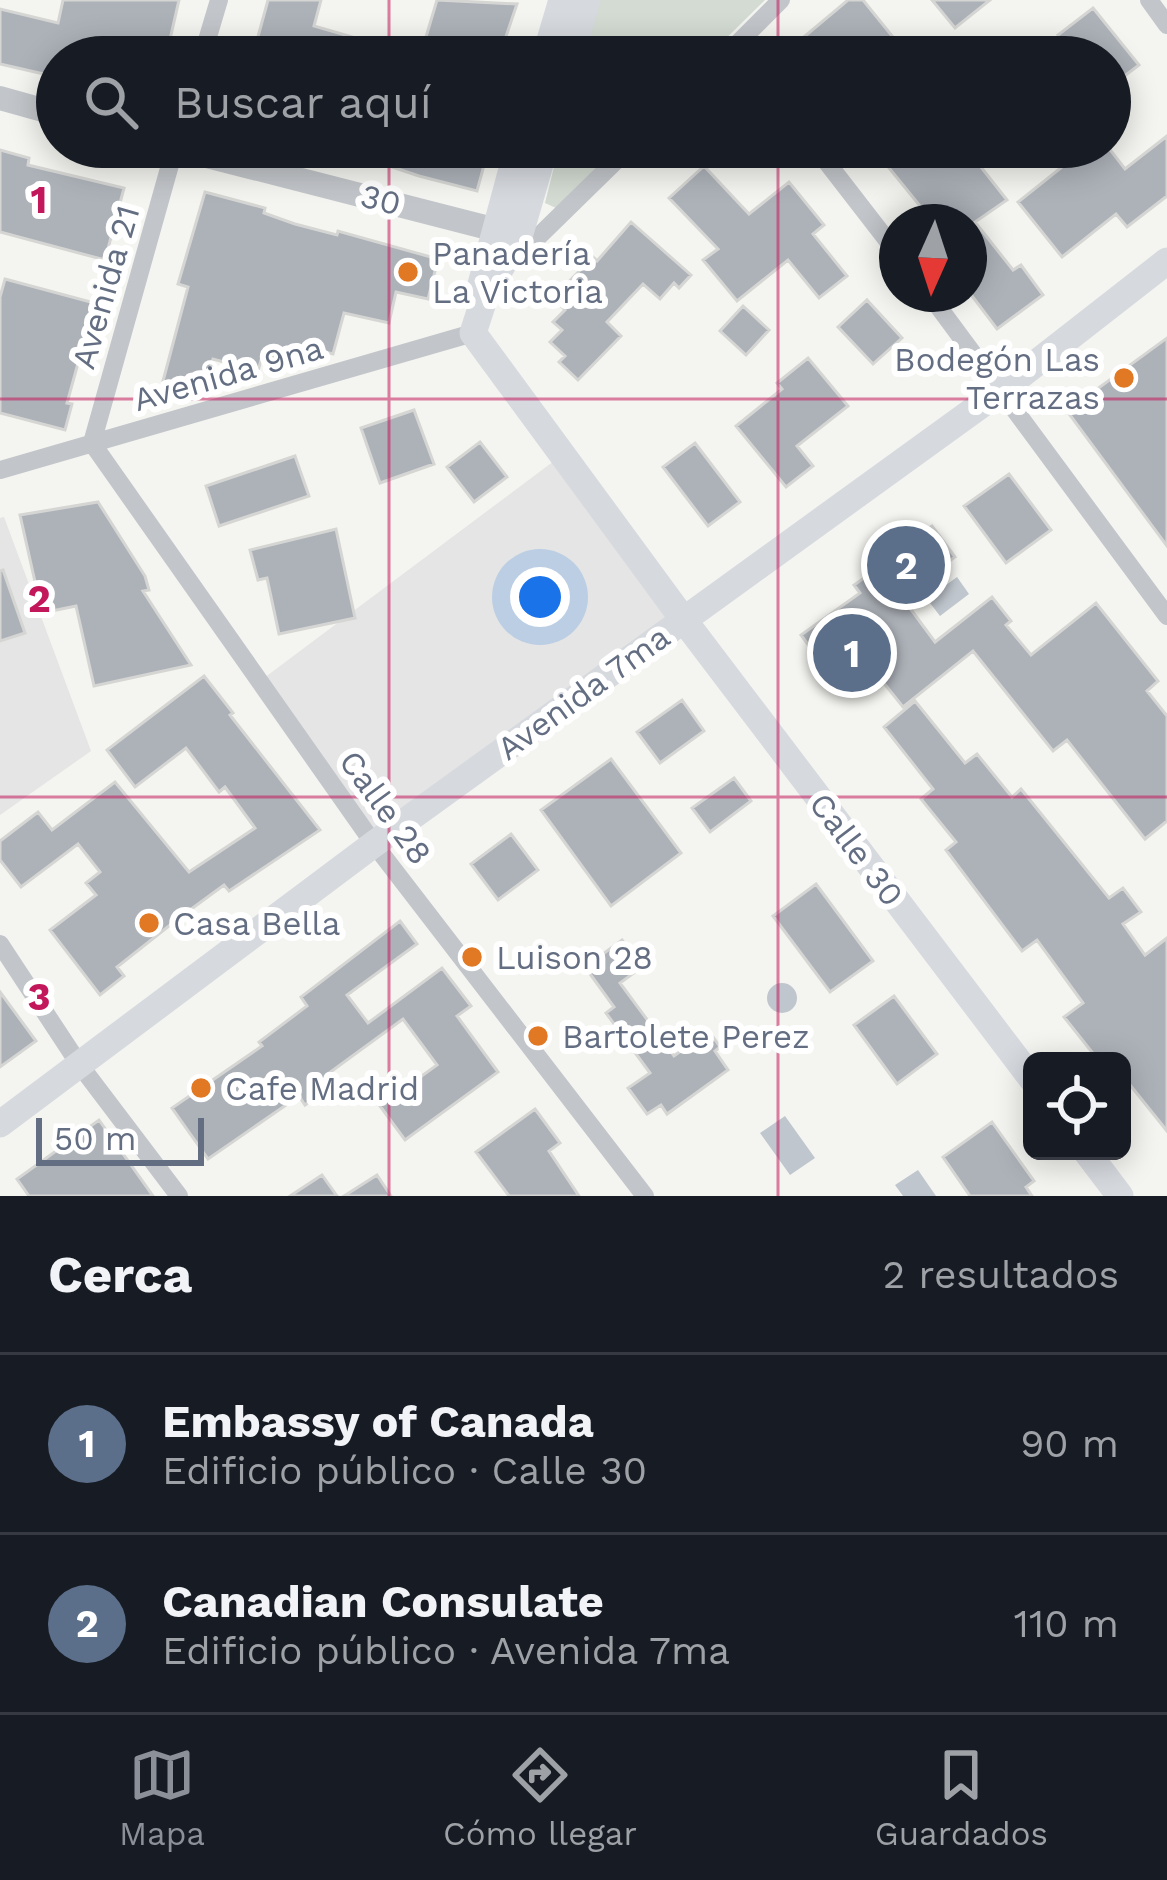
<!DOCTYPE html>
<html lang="es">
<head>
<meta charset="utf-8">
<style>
  body { margin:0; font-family:"Work Sans",sans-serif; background:#20242c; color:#f1f3f6 }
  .controls { position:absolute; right:36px; bottom:36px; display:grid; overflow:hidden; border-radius:18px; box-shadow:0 6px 30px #0003 }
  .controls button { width:108px; height:108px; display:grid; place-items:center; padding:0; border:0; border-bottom:3px solid #363941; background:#171b24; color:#f1f3f6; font:60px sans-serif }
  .compass { position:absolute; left:879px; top:204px; width:108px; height:108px; border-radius:50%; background:#171b24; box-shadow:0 6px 30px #0003; rotate:183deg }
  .scale { position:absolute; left:36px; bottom:30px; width:168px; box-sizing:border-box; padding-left:12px; border:6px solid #646e82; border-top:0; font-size:33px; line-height:42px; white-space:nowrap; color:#646e82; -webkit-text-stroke:9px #fff; paint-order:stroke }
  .you { position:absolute; left:540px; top:597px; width:42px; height:42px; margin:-30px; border:9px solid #fff; border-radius:50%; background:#1a73e8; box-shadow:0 0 0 18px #1a73e833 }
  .badge { display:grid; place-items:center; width:78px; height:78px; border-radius:50%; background:#8c9099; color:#fff; font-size:39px; font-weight:700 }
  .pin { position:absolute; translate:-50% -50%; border:6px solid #fff; box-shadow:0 3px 12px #0006 }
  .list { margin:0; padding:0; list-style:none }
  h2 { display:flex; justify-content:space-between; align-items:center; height:156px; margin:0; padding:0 48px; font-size:51px }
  h2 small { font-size:39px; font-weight:400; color:#9ea1a6 }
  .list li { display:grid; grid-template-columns:78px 1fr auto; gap:36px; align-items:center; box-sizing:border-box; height:180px; padding:0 48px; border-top:3px solid #363941 }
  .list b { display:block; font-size:45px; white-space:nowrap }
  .list p { margin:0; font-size:39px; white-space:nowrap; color:#9ea1a6 }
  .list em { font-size:39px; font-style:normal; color:#9ea1a6 }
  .icon { flex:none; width:66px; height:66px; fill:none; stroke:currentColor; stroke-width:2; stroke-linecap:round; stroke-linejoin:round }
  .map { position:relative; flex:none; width:1167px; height:1196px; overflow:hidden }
  .search { position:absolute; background:#171b24; box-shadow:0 6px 30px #0003; left:36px; right:36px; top:36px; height:132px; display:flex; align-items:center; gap:30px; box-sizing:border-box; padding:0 42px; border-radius:66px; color:#9ea1a6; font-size:45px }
  .sheet { height:516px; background:#171b24 }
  nav { display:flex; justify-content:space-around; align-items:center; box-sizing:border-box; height:168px; border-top:3px solid #363941; background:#171b24; font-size:33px; color:#9ea1a6 }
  nav a { display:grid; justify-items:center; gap:6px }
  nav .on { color:#8c9099 }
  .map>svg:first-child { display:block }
  .built { fill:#e4e5e4 }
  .green { fill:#d3dbd2 }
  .water { fill:#bfc6cd }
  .building { fill:#adb2b9; stroke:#d5d6d3; stroke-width:3 }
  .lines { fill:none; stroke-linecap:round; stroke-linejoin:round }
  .minor { stroke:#c2c5c9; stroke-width:18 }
  .tertiary { stroke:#c2c5c9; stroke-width:24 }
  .secondary { stroke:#d6d9de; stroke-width:27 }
  .grid { fill:none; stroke:#c2185b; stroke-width:3; stroke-opacity:0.55 }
  .poi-dot { fill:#e17824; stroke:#fff; stroke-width:4.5 }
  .labels { text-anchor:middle; stroke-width:12; stroke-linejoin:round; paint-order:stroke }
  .street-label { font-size:33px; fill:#646e82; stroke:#fff }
  .poi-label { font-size:33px; fill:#646e82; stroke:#fff; text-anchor:start }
  .grid-label { font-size:39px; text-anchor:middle; font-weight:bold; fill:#c2185b; stroke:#fff; stroke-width:12; stroke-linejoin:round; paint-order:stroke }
</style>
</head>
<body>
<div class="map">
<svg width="1167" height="1196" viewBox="0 0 1167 1196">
  <rect width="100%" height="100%" fill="#f4f5f0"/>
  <path class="built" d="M562,455L683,619L374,844L260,681Z
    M4,517L91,751L0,815V518Z"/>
  <path class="green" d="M598,0H765L707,57H581Z
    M559,147H618L556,208L545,203Z"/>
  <path class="water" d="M957,577L969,594L940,616L927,599Z
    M767 998a15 15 0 1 1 30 0a15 15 0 1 1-30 0Z
    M785,1116L815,1158L790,1175L760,1133Z
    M918,1170L936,1196H903L895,1185Z"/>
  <path class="building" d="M63,0H179L166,57L121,51L120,57H57V77L0,64V9L58,23Z
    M268,0H321L314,26L404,52L403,57H282L283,52L256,44Z
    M437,0L517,4L499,57H420Z
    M848,0H863L909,57H780Z
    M932,0H990L955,28Z
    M1093,8L1139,65L1110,87V57H1075L1058,35Z
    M1167,136V196L1127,227L1116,214L1062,257L1018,202L1072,159L1063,147H1108L1125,169Z
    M341,147H489L477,191L419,176L341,150Z
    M872,147H986L973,157L1007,200L975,222L1013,270L1021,265L1043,295L997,329L969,292V222H933Z
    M0,150L29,158L28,165L124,188L105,260L0,232Z
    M704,166L749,214L789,182L824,225L813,234L847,276L819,298L788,260L737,301L703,260L718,249L669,198Z
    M205,192L265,208L264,213L295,224L337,235L338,231L438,259L428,299L396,292L389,323L344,313L333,354L298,345L294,361L263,353L258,371L213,359L203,392L163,381L188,287L178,284Z
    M631,222L691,275L679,288L674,283L660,299L643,284L607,322L621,336L578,380L559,362L565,356L550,342L562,330L553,322L565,310L553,298L593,257L597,261Z
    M5,279L102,305L91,347L83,345L67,403L72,404L65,430L0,413V297Z
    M867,300L902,338L873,364L838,327Z
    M743,306L769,330L746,355L720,331Z
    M1167,338V546L1067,411Z
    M808,358L848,406L797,446L813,466L786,487L736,426L782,389L777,383Z
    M414,410L434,464L380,483L361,428Z
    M480,442L507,477L474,502L447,467Z
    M695,443L740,502L708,526L663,467Z
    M295,456L309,496L219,526L206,486Z
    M1009,474L1051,530L1006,563L964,506Z
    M98,502L145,576L149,590L143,591L191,665L94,686L76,606L42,613L20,515Z
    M932,526L955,557L901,596L935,642L992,597L1011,621L1006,625L1031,655L1096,603L1158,681L1147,691L1167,716V821L1145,839L1067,740L1053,751L973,651L903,707L875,672L844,694L801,635L860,593L854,585L874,571L866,560L900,535L907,544Z
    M336,529L355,618L279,634L267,578L258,580L250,550Z
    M3,570L25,633L0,641V571Z
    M204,676L233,713L230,715L320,830L229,891L224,885L179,918L117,967L124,976L100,995L50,930L96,895L86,883L100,872L78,844L21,887L0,860V841L38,812L52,830L115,782L189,872L255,828L225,787L219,792L186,748L135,787L107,750Z
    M682,700L704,731L660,763L637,732Z
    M915,701L965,763L977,754L1012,797L1021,789L1109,898L1123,888L1141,912L1123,924L1145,955L1167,938V1131L1122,1075V1061H1099L1064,1017L1083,1003L1037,940L1022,951L946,850L956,842L921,799L933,789L884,727Z
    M611,759L681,853L611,906L541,810Z
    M734,778L751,801L710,832L692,808Z
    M511,834L538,870L498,900L471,864Z
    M816,884L873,961L830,992L773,916Z
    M400,921L417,944L347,995L368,1023L442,968L471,1006L457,1016L498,1072L405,1140L380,1106L437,1065L403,1019L329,1073L336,1082L305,1105L299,1096L208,1159L172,1108L262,1046L259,1042L307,1006L301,997Z
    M622,940L642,967L620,983L674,1056L709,1031L720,1047L715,1051L728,1070L667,1114L661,1105L647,1114L628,1088L650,1073L606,1013L614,1007L585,967Z
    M0,992L36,1041L0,1067Z
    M894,996L937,1054L897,1084L854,1025Z
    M535,1109L560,1143L549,1151L579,1196H509L476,1152Z
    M99,1120L153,1196H29L17,1179Z
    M992,1122L1034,1181L1026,1187L1032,1196H970L943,1157Z
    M322,1175L337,1196H290Z
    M377,1175L391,1196H344Z"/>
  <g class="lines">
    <path class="minor" d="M1149,0L1167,25
      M202,57L219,0
      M724,57L781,0
      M175,147L92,443L374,844L645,1196
      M815,147L897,253
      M519,237L537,238L630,147
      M929,294L1167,616
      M0,470L473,333
      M0,944L79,1064L179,1196"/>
    <path class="tertiary" d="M0,98L57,114
      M172,147L512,234"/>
    <path class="secondary" d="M545,57L562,0
      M570,57L587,0
      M480,288L518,147
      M473,333L683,619L1032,1079
      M473,333L486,293L519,237L545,147
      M0,1124L374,844L1003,389L1167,261
      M1086,1151L1120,1196"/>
  </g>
  <path class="grid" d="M389,0V57M778,0V57M389,147V1196M778,147V1196M0,399H1167M0,797H1167"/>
  <g class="poi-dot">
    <circle cx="408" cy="272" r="12"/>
    <circle cx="1124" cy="378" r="12"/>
    <circle cx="149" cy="923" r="12"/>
    <circle cx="472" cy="957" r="12"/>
    <circle cx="538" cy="1036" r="12"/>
    <circle cx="201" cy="1088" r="12"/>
  </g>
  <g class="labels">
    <g class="street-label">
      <text transform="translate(381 199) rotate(14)" y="12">30</text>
      <text transform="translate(105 287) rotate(-74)" y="12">Avenida 21</text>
      <text transform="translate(228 373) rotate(-16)" y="12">Avenida 9na</text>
      <text transform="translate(583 692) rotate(-36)" y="12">Avenida 7ma</text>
      <text transform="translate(386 807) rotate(54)" y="12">Calle 28</text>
      <text transform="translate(857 849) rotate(53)" y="12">Calle 30</text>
    </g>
    <g class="poi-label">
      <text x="432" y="265">Panadería<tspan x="432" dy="38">La Victoria</tspan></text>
      <text x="1100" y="371" text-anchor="end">Bodegón Las<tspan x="1100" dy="38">Terrazas</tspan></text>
      <text x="173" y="935">Casa Bella</text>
      <text x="496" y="969">Luison 28</text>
      <text x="562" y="1048">Bartolete Perez</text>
      <text x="225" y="1100">Cafe Madrid</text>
    </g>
  </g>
  <g class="grid-label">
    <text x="39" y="213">1</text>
    <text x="39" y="612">2</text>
    <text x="39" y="1010">3</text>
  </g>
</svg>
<div class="controls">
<button><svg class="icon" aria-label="locate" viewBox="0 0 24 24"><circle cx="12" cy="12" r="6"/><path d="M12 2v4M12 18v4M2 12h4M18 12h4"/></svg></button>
</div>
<svg class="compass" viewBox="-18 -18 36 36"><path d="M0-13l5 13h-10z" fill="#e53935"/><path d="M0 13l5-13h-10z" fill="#9ea1a6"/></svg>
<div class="scale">50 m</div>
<div class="you"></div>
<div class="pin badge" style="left:852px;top:653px;background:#5c6f8a">1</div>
<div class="pin badge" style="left:906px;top:565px;background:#5c6f8a">2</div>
<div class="search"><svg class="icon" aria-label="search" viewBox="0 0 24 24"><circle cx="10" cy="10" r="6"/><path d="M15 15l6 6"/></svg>Buscar aquí</div>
</div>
<section class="sheet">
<h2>Cerca<small>2 resultados</small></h2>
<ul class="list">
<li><span class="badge" style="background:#5c6f8a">1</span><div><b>Embassy of Canada</b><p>Edificio público · Calle 30</p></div><em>90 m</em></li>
<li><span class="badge" style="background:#5c6f8a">2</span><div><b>Canadian Consulate</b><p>Edificio público · Avenida 7ma</p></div><em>110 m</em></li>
</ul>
</section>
<nav>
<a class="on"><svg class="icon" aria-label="map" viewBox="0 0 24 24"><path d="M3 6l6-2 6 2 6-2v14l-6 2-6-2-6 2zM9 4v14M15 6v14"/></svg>Mapa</a>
<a><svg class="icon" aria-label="directions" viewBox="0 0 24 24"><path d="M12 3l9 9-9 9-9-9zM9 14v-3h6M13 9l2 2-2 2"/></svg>Cómo llegar</a>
<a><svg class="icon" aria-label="saved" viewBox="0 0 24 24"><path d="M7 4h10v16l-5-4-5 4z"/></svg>Guardados</a>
</nav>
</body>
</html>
